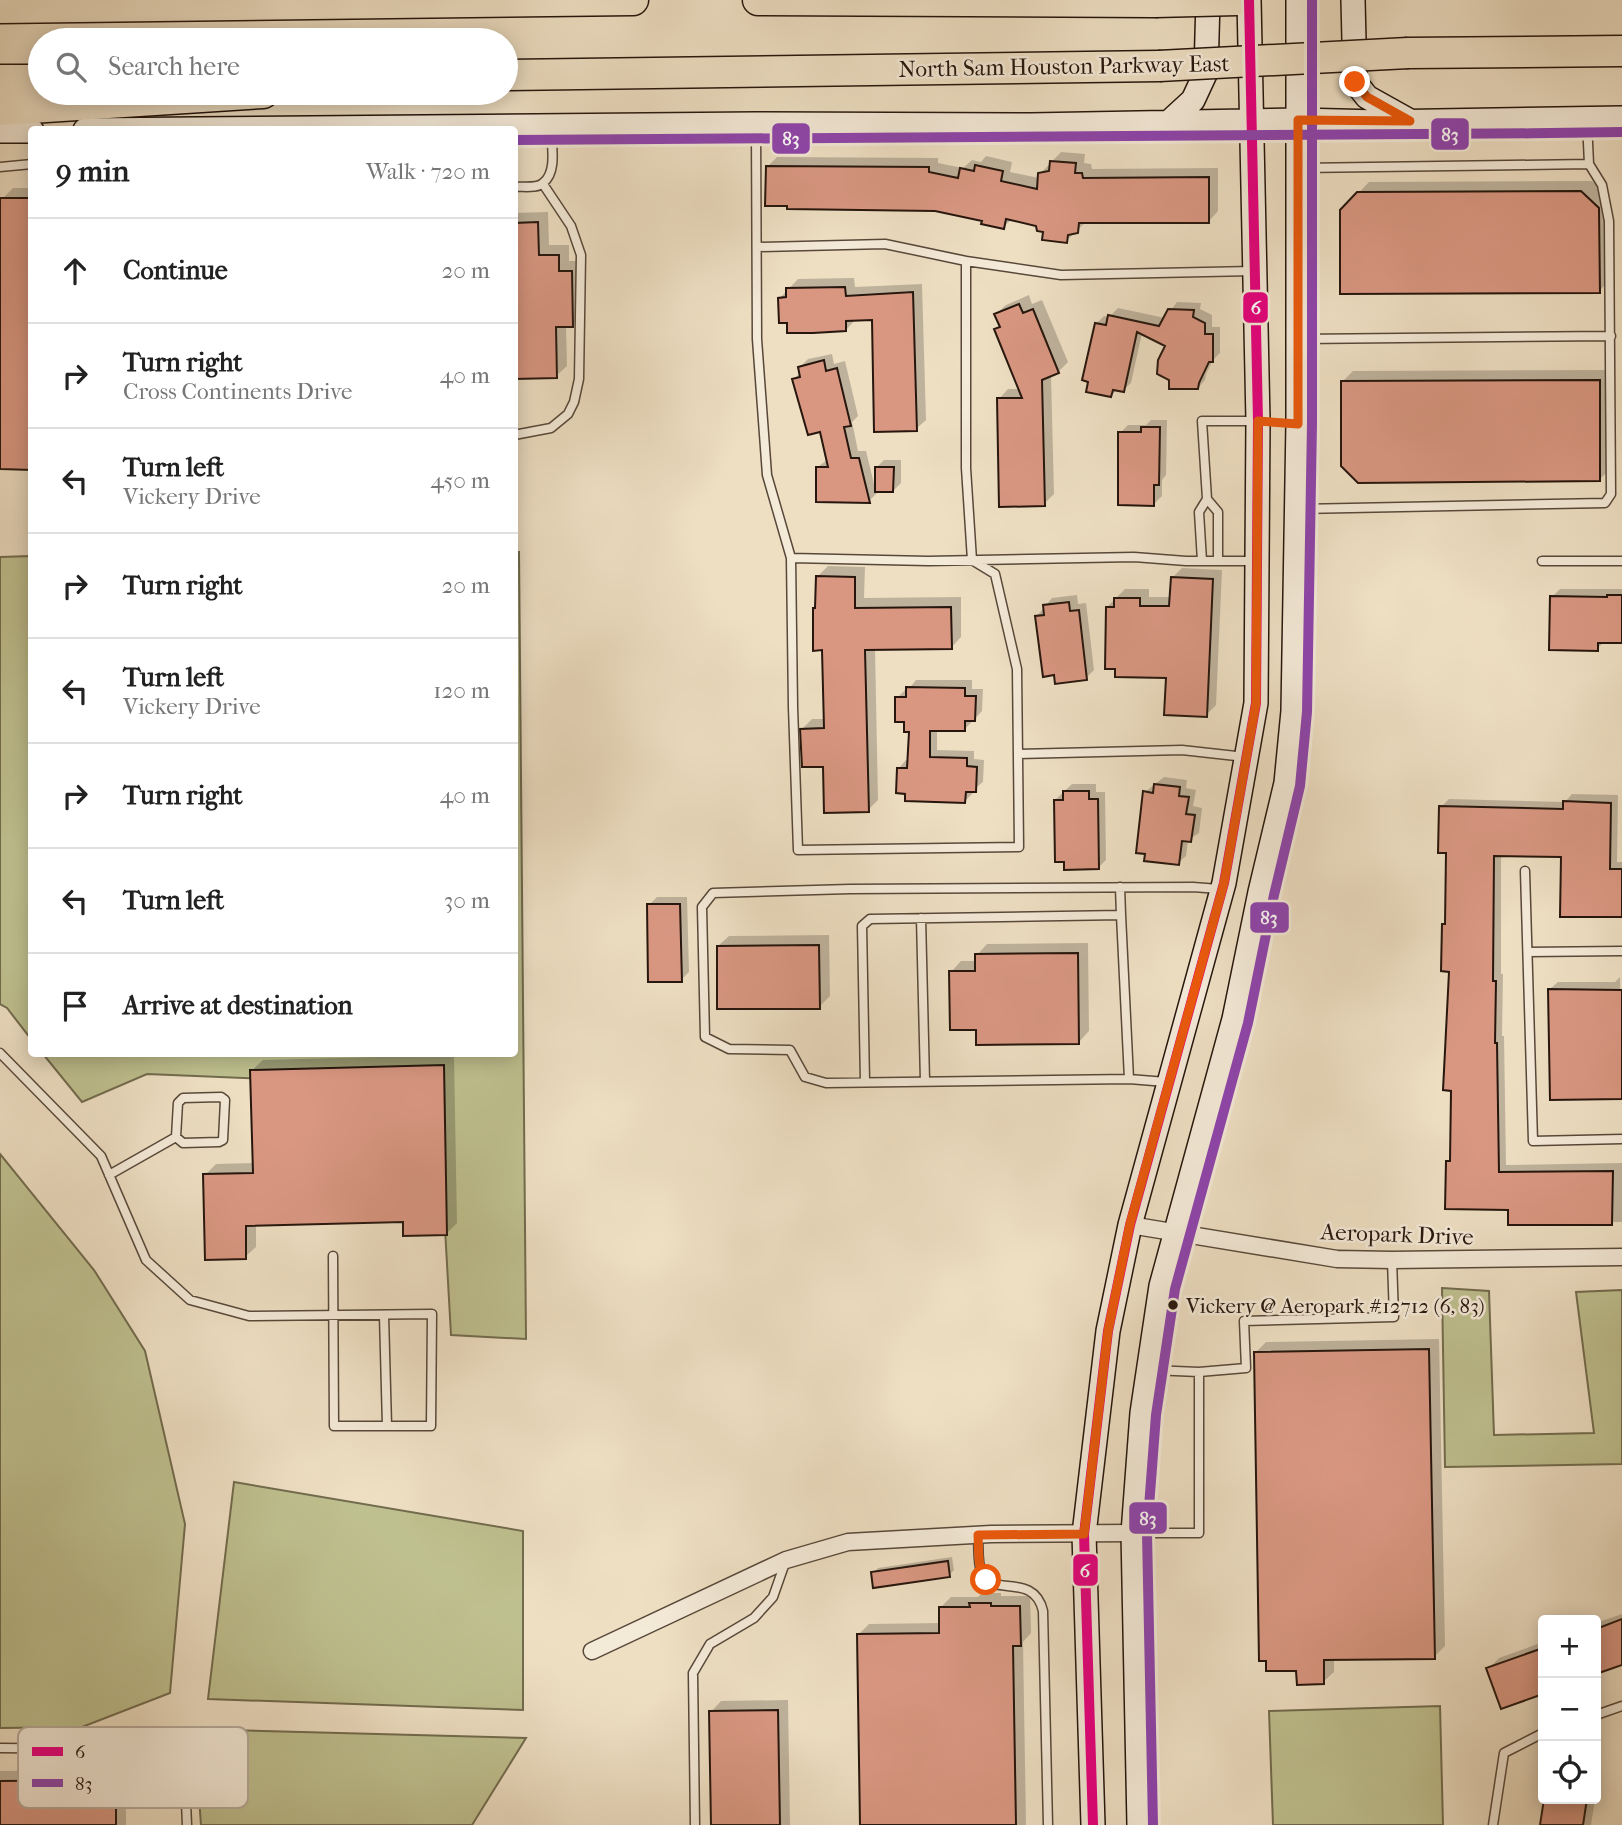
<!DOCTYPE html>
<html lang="en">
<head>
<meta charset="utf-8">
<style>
  body { margin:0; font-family:"IM FELL French Canon",serif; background:#f6f6f6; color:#222 }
  .controls { position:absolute; right:21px; bottom:21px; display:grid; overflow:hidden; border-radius:7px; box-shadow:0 4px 18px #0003 }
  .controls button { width:63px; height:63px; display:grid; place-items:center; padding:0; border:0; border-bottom:2px solid #e0e0e0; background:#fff; color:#222; font:35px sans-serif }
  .stop { position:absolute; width:21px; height:21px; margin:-16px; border:5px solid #ea580c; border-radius:50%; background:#fff }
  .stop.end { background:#ea580c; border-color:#fff; box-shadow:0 2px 7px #0008 }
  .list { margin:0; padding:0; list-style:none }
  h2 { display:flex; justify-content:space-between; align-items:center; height:91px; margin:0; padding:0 28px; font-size:30px }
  h2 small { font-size:23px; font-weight:400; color:#767676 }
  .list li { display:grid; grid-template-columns:46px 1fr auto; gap:21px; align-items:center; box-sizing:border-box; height:105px; padding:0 28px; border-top:2px solid #e0e0e0 }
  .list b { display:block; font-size:26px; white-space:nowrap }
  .list p { margin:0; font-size:23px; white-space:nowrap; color:#767676 }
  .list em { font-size:23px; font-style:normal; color:#767676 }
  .icon { flex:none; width:38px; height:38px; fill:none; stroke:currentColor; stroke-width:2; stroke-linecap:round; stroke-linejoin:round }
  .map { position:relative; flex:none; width:1622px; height:1825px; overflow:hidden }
  .search { position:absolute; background:#fff; box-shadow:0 4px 18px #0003; left:28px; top:28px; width:490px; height:77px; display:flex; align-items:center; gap:18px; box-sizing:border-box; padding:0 24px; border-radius:38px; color:#767676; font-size:26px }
  .panel { position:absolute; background:#fff; box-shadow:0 4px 18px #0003; left:28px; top:126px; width:490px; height:931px; border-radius:7px }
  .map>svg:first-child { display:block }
  .green { fill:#bfc08f; stroke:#726b4e; stroke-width:2 }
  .shadow { fill:#0003; fill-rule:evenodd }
  .building { fill:#d99782; stroke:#26160d; stroke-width:2 }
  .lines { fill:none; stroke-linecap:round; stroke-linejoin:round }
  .lane-casing { stroke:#58483a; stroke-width:11 }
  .street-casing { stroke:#58483a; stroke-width:19 }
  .secondary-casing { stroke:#26160d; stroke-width:26 }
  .highway-casing { stroke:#26160d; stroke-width:33 }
  .lane { stroke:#f4ead8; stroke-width:8 }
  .street { stroke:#f4ead8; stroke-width:16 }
  .secondary { stroke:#f4ead8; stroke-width:23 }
  .highway { stroke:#eedfc3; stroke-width:30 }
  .highway-bridge-casing { stroke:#26160d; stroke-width:33; stroke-linecap:butt }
  .highway-bridge { stroke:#eedfc3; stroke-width:30 }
  .bus-1-casing { stroke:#f4ead8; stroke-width:16 }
  .bus-2-casing { stroke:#f4ead8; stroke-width:16 }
  .bus-1 { stroke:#e5007d; stroke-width:10 }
  .bus-2 { stroke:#8e44ad; stroke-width:10 }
  .route { stroke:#ea580c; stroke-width:9 }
  .bus-dot { fill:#26160d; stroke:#f4ead8; stroke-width:2.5 }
  .labels { text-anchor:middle; stroke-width:5; stroke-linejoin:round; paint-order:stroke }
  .bus-label { font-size:21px; fill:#26160d; stroke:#f4ead8; text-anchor:start }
  .street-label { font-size:23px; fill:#26160d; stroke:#f4ead8 }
  .key { fill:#f4ead8; stroke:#b6aa9b; stroke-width:2 }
  .key-label { font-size:19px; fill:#26160d }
  .line-badge { stroke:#f4ead8; stroke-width:2.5 }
  .badge-label { font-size:19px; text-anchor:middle; font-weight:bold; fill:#fff }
</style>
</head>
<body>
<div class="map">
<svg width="1622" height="1825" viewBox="0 0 1622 1825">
  <rect width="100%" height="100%" fill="#eedfc3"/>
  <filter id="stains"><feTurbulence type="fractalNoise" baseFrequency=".00286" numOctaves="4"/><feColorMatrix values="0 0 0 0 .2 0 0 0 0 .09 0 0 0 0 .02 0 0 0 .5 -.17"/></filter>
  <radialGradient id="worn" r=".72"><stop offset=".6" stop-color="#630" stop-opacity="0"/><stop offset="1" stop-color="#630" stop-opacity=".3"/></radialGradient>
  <path class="green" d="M514,552H519L526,1339L451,1335L437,1086L147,1074L82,1102L43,1054H514Z
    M31,556H32L31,1039L7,1008L0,1004V557Z
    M0,1154L94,1270L145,1351L185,1524L170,1693L82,1727L0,1728Z
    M1442,1288L1489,1291L1494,1435L1594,1433L1576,1292L1622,1290V1464L1445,1467Z
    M234,1482L523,1531V1710L208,1699Z
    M1440,1706L1443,1825H1273L1269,1711Z
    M194,1729L526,1738L472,1825H201Z"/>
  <path class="shadow" d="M1061,152L1085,154L1084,163L1091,164L1092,169L1218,168V211L1209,221H1087L1066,241L1037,225L1012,219L1003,227L984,220L768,166L777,157L938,158V163L963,168L972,160L981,162L986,156L1012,162L1010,172L1039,178L1040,174Z
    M1592,181L1609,197L1610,280L1599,291L1341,211L1369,182Z
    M13,188H32V468H0L2,199Z
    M548,212L549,245H569V261H582L583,314L572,325H566L567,366L556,376L514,377V213Z
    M854,278L855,287L922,284L926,420L916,429L873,318L856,319L846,330L789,321L780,298L798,279Z
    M1029,295L1032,304L1042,300L1068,362L1058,372L1051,375L1054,494L1044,504L999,399L1008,389H1020L996,329L1001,325L996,314L1006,305Z
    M1177,302L1201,303L1200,309L1212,315V327H1220V353L1213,360L1206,374L1205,380L1198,388L1167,345L1142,333L1131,383L1123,390L1117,389L1111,396L1096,324L1104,316L1109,317L1118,308L1165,318ZM1211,354L1214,355L1201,382H1197Z
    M832,354L834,364L845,361L858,416L852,422L858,451H866L875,488L876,468L884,460H901V483L893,491L876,490L877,493L869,501L818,467L828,459L821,430L794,379L801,372L800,367L808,359Z
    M1610,370V469L1599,480L1342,382L1353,371Z
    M1151,420H1167L1166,475L1162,480V496L1154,504L1120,433L1128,425H1146Z
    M828,566L865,567L864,598L961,597V637L951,648H875L878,800L868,810L824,765L802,729L812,719H825L824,649L817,606V577Z
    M1182,568L1222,570L1216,705L1206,715L1168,676L1107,607L1125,589H1149V597H1171L1172,578Z
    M1560,589H1622V642L1605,641L1597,649L1552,597Z
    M1077,595L1078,604L1086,603L1094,670L1086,678L1037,616L1052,598Z
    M916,680H972V689H983L982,711L965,729H937V750L974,751V759L984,760L983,782L973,790V793L965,801L899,768L906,760L909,761L911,731L897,698L905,690H908Z
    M1164,777L1187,780L1186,788L1196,790L1193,806L1202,808L1199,833L1188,840L1186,856L1178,863L1145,792Z
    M1072,784H1096V792H1105L1106,860L1098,868L1055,800Z
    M1572,794L1618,795L1617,862H1622V916L1563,856L1501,855V974H1503L1502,1036H1504L1506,1165L1622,1163V1222L1509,1223V1209L1448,1162L1452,1158L1450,970L1444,925L1447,922L1448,851L1441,807L1449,799L1565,802Z
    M657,897H687L689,972L681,980L649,905Z
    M829,935L830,996L819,1007L718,946L729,936Z
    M1088,943L1089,1031L1079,1042L978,1028L951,972L961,961H977V955L987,944Z
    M1620,977L1622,1100H1613L1550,989L1558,982H1615Z
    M454,1055L457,1223L447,1233L405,1221L256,1224V1247L245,1257L205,1175L216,1164L254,1163L252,1070L263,1060Z
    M1439,1339L1445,1646L1434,1657L1334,1659V1672L1323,1682L1298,1669L1268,1659L1255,1353L1266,1342Z
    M952,1557L954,1570L949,1575L873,1573L878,1568Z
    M982,1593H1001V1596H1030L1031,1633L1023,1642L1026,1825H862L858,1635L869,1624L941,1623L940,1608L951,1597H978Z
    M1622,1614V1663L1596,1673V1623Z
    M1543,1642V1692L1502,1707L1488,1669L1499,1658Z
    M788,1700L790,1825H713L711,1712L721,1701Z
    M1596,1767H1599L1596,1793Z
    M126,1770V1825H0V1771Z
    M1545,1799H1595L1591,1825H1542Z"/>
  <path class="building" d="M1050,161L1076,163L1075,173H1082L1083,178L1209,177V223H1079L1078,233L1068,235L1067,243L1042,240L1043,232L1037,231L1036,226L1006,219L1004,229L981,224L982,221L935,211L787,209V206H765L766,166L929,167V172L958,178L960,168L974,171L975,165L1003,171L1001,181L1037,189L1038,173L1049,171Z
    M1581,191L1599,208L1600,293L1340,294V210L1357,192Z
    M0,198H32V470L0,469Z
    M538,222L539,255H559V271H572L573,327H556L557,378L514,379V223Z
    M845,287L846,296L913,292L917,431L874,432L872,320L846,321V331L813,333H787V323H779L778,298L786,297V288Z
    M1019,304L1023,313L1033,309L1059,373L1042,380L1045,506L999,507L997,398H1022L994,329L1000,327L994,314Z
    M1168,309L1194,310L1193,317L1205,323V334H1213V362H1209L1199,383L1198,389H1169V380L1157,374L1158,360L1165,346L1137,332L1124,392L1113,390L1111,397L1086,392L1088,382L1082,380L1095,323L1106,325L1108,315L1159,326Z
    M824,360L826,371L837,368L851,426L844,427L851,458H859L870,503L816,502V467H828L820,432L808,435L792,379L800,377L798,367Z
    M1600,380V481L1358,483L1341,466V381Z
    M1141,427H1160L1159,485H1154V506L1118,505V432H1141Z
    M875,467H894L893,492H875Z
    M816,576L855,577V608L951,607L952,649L865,650L869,812L824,813L823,767H802L800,729L824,728L822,650L813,651V608H815Z
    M1171,577L1213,579L1207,717L1164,715L1166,678L1115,677V669H1105L1106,607H1114V598H1140V606H1169Z
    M1607,595H1622V643H1598V651L1549,650L1550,596L1607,597Z
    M1069,602L1070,611L1079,610L1087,680L1055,684L1054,675L1043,677L1035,616L1044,615L1043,605Z
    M906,687L965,688V696H976L975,721H965V731H930V757L967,758V766L977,767L976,792H966L965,803L905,801V794L896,793L897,768H907L909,732H904V722H895V697H906Z
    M1154,784L1180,787L1179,796L1189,797L1186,814L1195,815L1191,842L1182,841L1179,865L1144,861L1145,854L1136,853L1143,791L1153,793Z
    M1063,791H1089V799H1098L1099,869L1064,870V862H1055L1054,800H1063Z
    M1563,801L1611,803L1610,869H1622V917H1560L1561,857L1494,856L1493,981H1496L1495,1043H1497L1499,1172L1613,1171L1612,1225H1508V1210L1445,1209L1446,1161H1450L1451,1091L1443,1090L1449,972L1441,971L1442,924H1445L1446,853H1438L1439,806L1563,809Z
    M647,904H680L682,982H648Z
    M819,945L820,1009H717V946Z
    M1078,953L1079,1044L976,1045V1030H950L949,971H975V954Z
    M1548,989L1622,990V1099L1550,1100Z
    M444,1065L447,1235L403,1236V1222L246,1226V1259L205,1260L203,1174L253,1173L250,1070Z
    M1429,1349L1435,1659L1324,1660V1684L1297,1685L1296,1671H1266V1661H1259L1254,1352Z
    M948,1561L950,1577L873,1588L871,1572Z
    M969,1603H991V1606H1020L1021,1646H1013L1016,1825H860L857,1634L939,1633V1607H970Z
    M1622,1619V1665L1596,1674V1629Z
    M1543,1648V1694L1501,1709L1486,1668Z
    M778,1710L780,1825H711L709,1711Z
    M116,1780V1825H0V1781Z
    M1544,1799H1587L1583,1825H1540Z"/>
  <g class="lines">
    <defs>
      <path id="lane" d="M756,127L757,339L767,475L791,558
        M0,167L32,164
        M1301,168L1589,164
        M514,187C522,186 537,189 543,183C558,172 551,143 551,127
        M758,247L885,244L966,261V468L972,560L995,574L1017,669L1019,847L798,850L793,707L791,558L928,561L1134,557L1186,561H1255
        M966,261L1061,275L1253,271
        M1301,339L1611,336
        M514,435L551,428L568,414L574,402L579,379L581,255L571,226L543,184
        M1207,499L1218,512V561
        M1300,509L1605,503L1611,494L1609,221L1602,185L1589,164L1587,121
        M1202,561L1199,512L1207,499L1202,421H1255
        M1542,561H1622
        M1018,754L1182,750L1245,757
        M1525,871L1533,1141L1622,1139
        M1120,887L1121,915
        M921,918L925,1081
        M1528,952L1622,951
        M0,1053L101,1156L146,1260L190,1300L249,1316L432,1314L431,1426H334L333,1256
        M865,1082L862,926L870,919L1121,915L1129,1079
        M1166,1082L1129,1079L826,1083L805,1077L790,1050L729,1049L705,1037L702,907L713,893L850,889L1193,887L1219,889
        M109,1175L176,1137L178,1103L183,1098L221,1097L225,1100L223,1140L219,1142L183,1143L176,1137
        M384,1315L387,1426
        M1199,1372L1246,1368L1244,1321L1394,1317L1392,1260
        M1136,1533H1199V1372L1152,1370
        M978,1535C979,1547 977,1563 982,1574C992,1597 1034,1572 1043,1611L1048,1825
        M1596,1715L1622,1706
        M0,1748L100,1749L160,1756L185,1779L187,1825
        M695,1825L693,1673L710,1644L754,1618L773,1597L786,1560
        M1493,1825L1504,1753L1543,1733"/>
      <path id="street" d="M1130,1225L1337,1259L1392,1260L1622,1257
        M592,1651L786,1560L848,1542L991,1534L1133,1533"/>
      <path id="secondary" d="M1353,0L1355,82L1367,97L1410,121
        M1168,123L1193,100L1206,72L1208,0
        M85,130L756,124L1031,125L1298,120L1379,122L1622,118
        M0,131H32
        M1093,1825L1084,1534L1108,1331L1130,1225L1224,883L1256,703L1258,421L1249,0
        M1139,1825L1133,1533L1142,1413L1161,1286L1234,1019L1260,892L1286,783L1293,711L1298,423V0"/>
      <path id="highway" d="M758,0L1155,2
        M0,8L633,0
        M1408,53L1622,51
        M506,75L1159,66
        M0,80H40
        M0,110L263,93"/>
    </defs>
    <use href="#lane" class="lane-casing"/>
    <use href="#street" class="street-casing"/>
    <use href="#secondary" class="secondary-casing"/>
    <use href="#highway" class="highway-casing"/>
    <use href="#lane" class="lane"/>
    <use href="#street" class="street"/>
    <use href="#secondary" class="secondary"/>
    <use href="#highway" class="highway"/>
    <defs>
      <path id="highway-bridge" d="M1155,2L1237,0
        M1159,66L1408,53"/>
    </defs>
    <use href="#highway-bridge" class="highway-bridge-casing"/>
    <use href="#highway-bridge" class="highway-bridge"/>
    <defs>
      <path id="bus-1" d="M1093,1825L1084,1534L1108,1331L1130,1225L1224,883L1256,703L1258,421L1249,0"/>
      <path id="bus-2" d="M514,140C884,137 1253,138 1622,132
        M1153,1825L1147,1533L1156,1415L1175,1289L1248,1023L1274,895L1300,786L1307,712L1312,423V0"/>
    </defs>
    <use href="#bus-1" class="bus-1-casing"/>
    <use href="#bus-2" class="bus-2-casing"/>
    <use href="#bus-1" class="bus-1"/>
    <use href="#bus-2" class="bus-2"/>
  </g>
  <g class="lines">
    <path class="route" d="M986,1580C977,1568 979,1550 978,1535L1084,1534L1108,1331L1130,1224L1224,883L1256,703L1258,421L1298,424V120L1410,121L1367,97L1355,82"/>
  </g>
  <circle class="bus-dot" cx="1173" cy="1305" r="6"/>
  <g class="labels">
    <g class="bus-label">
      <text x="1186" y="1313">Vickery @ Aeropark #12712 (6, 83)</text>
    </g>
    <g class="street-label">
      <text transform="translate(1064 66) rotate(-1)" y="8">North Sam Houston Parkway East</text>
      <text transform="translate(1397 1234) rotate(2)" y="8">Aeropark Drive</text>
    </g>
  </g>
  <rect x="18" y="1727" width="230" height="81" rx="10" class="key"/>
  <rect x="32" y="1747" width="31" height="9" fill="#e5007d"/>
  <rect x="32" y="1779" width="31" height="8" fill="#8e44ad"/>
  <g class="key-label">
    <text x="75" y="1758">6</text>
    <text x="75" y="1790">83</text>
  </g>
  <g class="line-badge">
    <rect x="1430" y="117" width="40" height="34" rx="7" fill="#8e44ad"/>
    <rect x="771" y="122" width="40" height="33" rx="7" fill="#8e44ad"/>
    <rect x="1242" y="291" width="27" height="33" rx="7" fill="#e5007d"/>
    <rect x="1249" y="901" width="41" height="33" rx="7" fill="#8e44ad"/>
    <rect x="1128" y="1501" width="40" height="34" rx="7" fill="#8e44ad"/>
    <rect x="1072" y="1553" width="27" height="34" rx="7" fill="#e5007d"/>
  </g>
  <g class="badge-label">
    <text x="1450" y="141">83</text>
    <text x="791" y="145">83</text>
    <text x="1256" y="314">6</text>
    <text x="1269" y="924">83</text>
    <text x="1148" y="1525">83</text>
    <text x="1085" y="1577">6</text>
  </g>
  <rect width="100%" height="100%" filter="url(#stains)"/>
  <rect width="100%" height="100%" fill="url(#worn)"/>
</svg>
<div class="controls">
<button>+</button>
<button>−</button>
<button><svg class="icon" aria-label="locate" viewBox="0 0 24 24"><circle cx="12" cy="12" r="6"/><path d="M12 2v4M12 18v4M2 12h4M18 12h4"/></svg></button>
</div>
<div class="stop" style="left:986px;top:1580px"></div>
<div class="stop end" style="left:1355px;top:82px"></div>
<div class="search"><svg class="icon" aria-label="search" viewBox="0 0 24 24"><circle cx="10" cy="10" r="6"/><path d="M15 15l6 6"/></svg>Search here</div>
<section class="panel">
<h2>9 min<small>Walk · 720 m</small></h2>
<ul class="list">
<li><svg class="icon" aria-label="ahead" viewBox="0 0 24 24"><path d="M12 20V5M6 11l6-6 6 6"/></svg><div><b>Continue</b></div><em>20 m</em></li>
<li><svg class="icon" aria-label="right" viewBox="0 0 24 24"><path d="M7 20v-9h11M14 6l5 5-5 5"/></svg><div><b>Turn right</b><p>Cross Continents Drive</p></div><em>40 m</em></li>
<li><svg class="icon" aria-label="left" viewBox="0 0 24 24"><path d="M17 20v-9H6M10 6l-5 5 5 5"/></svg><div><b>Turn left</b><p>Vickery Drive</p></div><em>450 m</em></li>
<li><svg class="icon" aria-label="right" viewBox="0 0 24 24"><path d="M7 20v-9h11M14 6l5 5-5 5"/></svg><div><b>Turn right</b></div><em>20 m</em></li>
<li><svg class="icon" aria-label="left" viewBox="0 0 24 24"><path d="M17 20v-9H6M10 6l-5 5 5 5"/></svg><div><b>Turn left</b><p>Vickery Drive</p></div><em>120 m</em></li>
<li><svg class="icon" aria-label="right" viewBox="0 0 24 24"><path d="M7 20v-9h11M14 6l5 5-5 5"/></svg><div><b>Turn right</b></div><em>40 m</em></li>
<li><svg class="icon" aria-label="left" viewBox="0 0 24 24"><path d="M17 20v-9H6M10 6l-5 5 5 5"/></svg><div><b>Turn left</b></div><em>30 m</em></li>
<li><svg class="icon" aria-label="arrive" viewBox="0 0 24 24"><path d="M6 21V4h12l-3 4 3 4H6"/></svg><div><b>Arrive at destination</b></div></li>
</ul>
</section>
</div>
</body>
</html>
